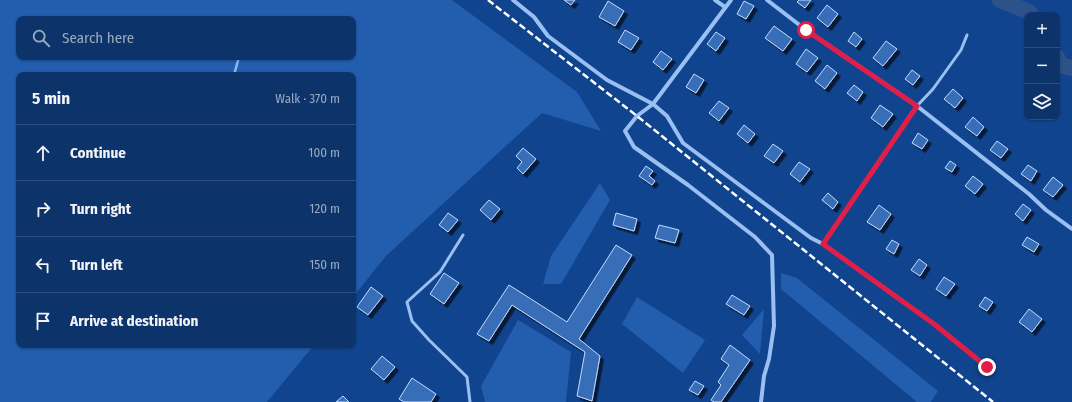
<!DOCTYPE html>
<html lang="en">
<head>
<meta charset="utf-8">
<style>
  body { margin:0; font-family:"Fira Sans Condensed",sans-serif; background:#163b71; color:#f1f3f6 }
  .controls { position:absolute; right:12px; top:12px; display:grid; overflow:hidden; border-radius:8px; box-shadow:0 1px 3px #0004 }
  .controls button { width:36px; height:36px; display:grid; place-items:center; padding:0; border:0; border-bottom:1px solid #2d4e7e; background:#0d336b; color:#f1f3f6; font:20px sans-serif }
  .stop { position:absolute; width:12px; height:12px; margin:-9px; border:3px solid #e11d48; border-radius:50%; background:#fff }
  .stop.end { background:#e11d48; border-color:#fff; box-shadow:0 1px 4px #0008 }
  .list { margin:0; padding:0; list-style:none }
  h2 { display:flex; justify-content:space-between; align-items:center; height:52px; margin:0; padding:0 16px; font-size:17px }
  h2 small { font-size:13px; font-weight:400; color:#9aaac1 }
  .list li { display:grid; grid-template-columns:26px 1fr auto; gap:12px; align-items:center; box-sizing:border-box; height:56px; padding:0 16px; border-top:1px solid #2d4e7e }
  .list b { display:block; font-size:15px; white-space:nowrap }
  .list em { font-size:13px; font-style:normal; color:#9aaac1 }
  .icon { flex:none; width:22px; height:22px; fill:none; stroke:currentColor; stroke-width:2; stroke-linecap:round; stroke-linejoin:round }
  .map { position:relative; flex:none; width:1072px; height:402px; overflow:hidden }
  .search { position:absolute; background:#0d336b; box-shadow:0 1px 3px #0004; left:16px; top:16px; width:340px; height:44px; display:flex; align-items:center; gap:10px; box-sizing:border-box; padding:0 14px; border-radius:8px; color:#9aaac1; font-size:15px }
  .panel { position:absolute; background:#0d336b; box-shadow:0 1px 3px #0004; left:16px; top:72px; width:340px; height:276px; border-radius:8px }
  .map>svg:first-child { display:block }
  .green { fill:#225dae; fill-rule:evenodd }
  .lines { fill:none; stroke-linecap:round; stroke-linejoin:round }
  .stream { stroke:#8cbaf6; stroke-width:2.5 }
  .river { stroke:#2c5289; stroke-width:16 }
  .building { fill:#396eb8; stroke:#c1dbfd; filter:url(#shadow) }
  .service { stroke:#9abff2; stroke-width:3 }
  .minor { stroke:#9abff2; stroke-width:4 }
  .rail { stroke:#fff; stroke-width:2.5; stroke-dasharray:7 3; stroke-linecap:butt }
  .route { stroke:#e11d48; stroke-width:5 }
</style>
</head>
<body>
<div class="map">
<svg width="1072" height="402" viewBox="0 0 1072 402">
  <defs>
    <filter id="shadow"><feDropShadow dx="3.5" dy="3.5" stdDeviation="0" flood-color="#0009"/></filter>
  </defs>
  <rect width="100%" height="100%" fill="#11448f"/>
  <path class="green" d="M0,0H452L577,92L601,131L542,113L386,256L353,297V75H19V345H314L267,402H0ZM19,19H353V57H19Z
    M600,183L610,200L561,284H543L551,256Z
    M781,273L797,278L938,391L931,402H917L781,289Z
    M637,297L705,340L683,373L622,324Z
    M764,309L760,354L742,335Z
    M518,320L571,352L566,402H485L481,386Z"/>
  <g class="lines">
    <path class="stream" d="M234,75L239,57"/>
    <path class="river" d="M1000,0L1029,12L1031,15
      M1057,57L1060,65L1072,68"/>
  </g>
  <path class="building" d="M564,0H575L571,5Z
    M799,0H811L805,8L797,2Z
    M608,1L624,11L615,26L599,17Z
    M744,1L754,6L746,19L737,14Z
    M827,5L838,14L828,27L817,18Z
    M774,26L792,39L783,51L765,38Z
    M625,30L639,38L631,50L618,42Z
    M716,32L725,38L716,51L707,44Z
    M854,32L862,39L856,47L848,41Z
    M886,41L897,49L883,66L873,58Z
    M806,49L818,58L807,72L796,64Z
    M661,51L672,59L663,70L653,62Z
    M827,65L837,73L825,89L815,81Z
    M912,70L920,76L913,85L905,79Z
    M694,74L704,80L696,93L686,87Z
    M854,85L863,92L857,101L847,93Z
    M953,89L963,98L955,108L944,99Z
    M719,101L729,108L719,121L709,113Z
    M880,105L893,114L883,127L871,118Z
    M973,117L984,127L977,136L965,127Z
    M744,125L755,134L748,143L737,134Z
    M918,133L928,140L922,149L912,143Z
    M997,141L1008,149L1001,158L990,150Z
    M773,144L783,151L774,163L764,156Z
    M523,148L536,159L523,174L517,168L522,162L516,156Z
    M950,161L956,165L952,172L945,168Z
    M799,162L810,169L800,182L790,174Z
    M1028,165L1037,171L1031,181L1021,174Z
    M646,166L653,171L649,176L655,181L652,185L639,176Z
    M973,176L983,184L975,194L965,186Z
    M1053,177L1063,185L1053,197L1043,190Z
    M828,193L838,202L833,209L822,200Z
    M489,200L500,209L491,220L480,210Z
    M1023,204L1031,210L1023,221L1015,214Z
    M879,205L891,214L880,230L867,222Z
    M448,213L458,220L448,232L439,225Z
    M616,213L637,219L634,231L613,225Z
    M659,225L679,230L675,243L655,238Z
    M1027,237L1039,244L1034,252L1022,245Z
    M892,240L899,244L894,254L886,249Z
    M616,245L632,255L579,339L600,356L592,401L577,396L585,352L512,305L489,341L477,334L509,285L567,322Z
    M919,259L927,265L920,276L911,270Z
    M444,273L459,283L444,304L430,294Z
    M944,277L955,284L946,296L936,289Z
    M371,287L383,296L368,315L357,307Z
    M732,295L750,306L744,315L726,304Z
    M985,297L993,302L987,311L979,306Z
    M1029,309L1042,319L1032,332L1019,322Z
    M730,345L750,360L721,402H714L711,400L721,385L718,382L729,365L721,359Z
    M382,356L395,367L384,380L371,369Z
    M412,378L436,394L431,402H404L399,399Z
    M695,381L704,386L698,395L689,390Z
    M343,396L349,402H336Z"/>
  <g class="lines">
    <path class="service" d="M463,235L440,272L407,302L412,321L429,340L467,377L470,402
      M823,244L917,106L933,89L961,50L967,35"/>
    <path class="minor" d="M513,0L534,17L548,36L607,80L653,104L667,116L683,143L811,238L823,244L934,324L987,367
      M715,0L725,7
      M731,0L653,104L637,116L625,131L634,147L688,185L755,237L772,255L774,326L769,359L764,376L761,402
      M767,0L806,30L917,106L1029,194L1046,210L1072,229"/>
    <path class="rail" d="M488,0L637,116L993,402"/>
  </g>
  <g class="lines">
    <path class="route" d="M806,30L917,106L823,244L934,324L987,367"/>
  </g>
</svg>
<div class="controls">
<button>+</button>
<button>−</button>
<button><svg class="icon" aria-label="layers" viewBox="0 0 24 24"><path d="M12 4l9 5-9 5-9-5zM3 14l9 5 9-5"/></svg></button>
</div>
<div class="stop" style="left:806px;top:30px"></div>
<div class="stop end" style="left:987px;top:367px"></div>
<div class="search"><svg class="icon" aria-label="search" viewBox="0 0 24 24"><circle cx="10" cy="10" r="6"/><path d="M15 15l6 6"/></svg>Search here</div>
<section class="panel">
<h2>5 min<small>Walk · 370 m</small></h2>
<ul class="list">
<li><svg class="icon" aria-label="ahead" viewBox="0 0 24 24"><path d="M12 20V5M6 11l6-6 6 6"/></svg><div><b>Continue</b></div><em>100 m</em></li>
<li><svg class="icon" aria-label="right" viewBox="0 0 24 24"><path d="M7 20v-9h11M14 6l5 5-5 5"/></svg><div><b>Turn right</b></div><em>120 m</em></li>
<li><svg class="icon" aria-label="left" viewBox="0 0 24 24"><path d="M17 20v-9H6M10 6l-5 5 5 5"/></svg><div><b>Turn left</b></div><em>150 m</em></li>
<li><svg class="icon" aria-label="arrive" viewBox="0 0 24 24"><path d="M6 21V4h12l-3 4 3 4H6"/></svg><div><b>Arrive at destination</b></div></li>
</ul>
</section>
</div>
</body>
</html>
